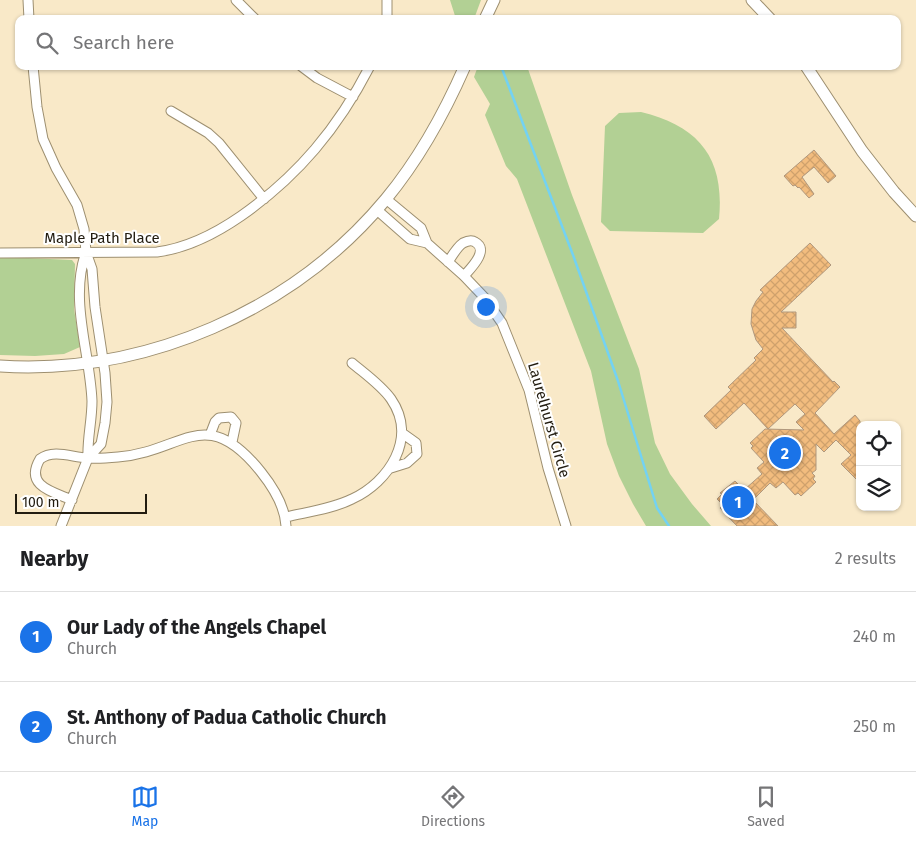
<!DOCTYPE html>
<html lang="en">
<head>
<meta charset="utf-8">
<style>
  body { margin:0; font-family:"Fira Sans",sans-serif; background:#f6f6f6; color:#202124 }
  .controls { position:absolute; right:15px; bottom:15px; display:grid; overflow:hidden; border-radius:10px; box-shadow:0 1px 4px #0004 }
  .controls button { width:45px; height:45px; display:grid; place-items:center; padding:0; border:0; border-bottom:1px solid #e0e0e0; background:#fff; color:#202124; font:25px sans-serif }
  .scale { position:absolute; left:15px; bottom:12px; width:132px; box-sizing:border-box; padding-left:5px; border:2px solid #221c10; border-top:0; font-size:14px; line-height:18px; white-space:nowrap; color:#221c10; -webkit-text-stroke:4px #fff; paint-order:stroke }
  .you { position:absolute; left:485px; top:306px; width:18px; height:18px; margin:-12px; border:4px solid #fff; border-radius:50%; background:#1a73e8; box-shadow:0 0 0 8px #1a73e833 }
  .badge { display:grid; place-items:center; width:32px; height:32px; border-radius:50%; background:#1a73e8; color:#fff; font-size:16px; font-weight:700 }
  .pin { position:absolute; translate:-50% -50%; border:2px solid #fff; box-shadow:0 1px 5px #0006 }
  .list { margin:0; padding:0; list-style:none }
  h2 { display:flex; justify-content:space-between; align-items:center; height:65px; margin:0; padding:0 20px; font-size:21px }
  h2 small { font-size:16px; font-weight:400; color:#757577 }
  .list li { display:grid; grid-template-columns:32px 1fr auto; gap:15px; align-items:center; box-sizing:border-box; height:90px; padding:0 20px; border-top:1px solid #e0e0e0 }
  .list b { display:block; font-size:19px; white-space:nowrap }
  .list p { margin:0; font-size:16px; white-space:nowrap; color:#757577 }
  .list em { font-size:16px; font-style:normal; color:#757577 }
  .icon { flex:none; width:28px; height:28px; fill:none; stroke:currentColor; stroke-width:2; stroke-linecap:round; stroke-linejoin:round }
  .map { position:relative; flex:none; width:916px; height:526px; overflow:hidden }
  .search { position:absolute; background:#fff; box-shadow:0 1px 4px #0004; left:15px; right:15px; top:15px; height:55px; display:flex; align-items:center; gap:12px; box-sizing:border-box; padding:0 18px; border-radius:10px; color:#757577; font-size:19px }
  .sheet { height:245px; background:#fff }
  nav { display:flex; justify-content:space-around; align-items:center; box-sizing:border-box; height:70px; border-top:1px solid #e0e0e0; background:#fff; font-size:14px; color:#757577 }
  nav a { display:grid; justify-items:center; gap:2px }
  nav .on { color:#1a73e8 }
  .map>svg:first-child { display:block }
  .green { fill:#b2d094 }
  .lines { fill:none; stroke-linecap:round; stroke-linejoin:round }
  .stream { stroke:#73d2f3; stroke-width:2.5 }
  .building { fill:url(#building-cross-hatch); stroke:#af977d }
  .minor-casing { stroke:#9d8f70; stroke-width:11 }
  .tertiary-casing { stroke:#9d8f70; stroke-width:13 }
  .minor { stroke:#fff; stroke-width:9 }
  .tertiary { stroke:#fff; stroke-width:11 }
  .labels { text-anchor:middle; stroke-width:4; stroke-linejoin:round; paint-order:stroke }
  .street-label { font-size:15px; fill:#221c10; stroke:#fff }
</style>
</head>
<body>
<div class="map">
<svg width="916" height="526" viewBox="0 0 916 526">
  <defs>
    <pattern id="building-cross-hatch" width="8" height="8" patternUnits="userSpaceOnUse" patternTransform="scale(1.25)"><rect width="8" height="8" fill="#f2bc7e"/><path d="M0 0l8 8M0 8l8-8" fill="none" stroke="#cfa16c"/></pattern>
  </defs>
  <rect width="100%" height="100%" fill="#f9e9c8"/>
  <path class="green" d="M450,0H481L474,19H456Z
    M478,66H526L528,69L572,195L639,369L655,443L670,474L692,504L711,526H646L633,504L619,476L607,444L591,371L517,179L506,166L485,115L490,104L474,77Z
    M641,112C699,126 725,158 719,219L703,233L610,231L601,222L605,126L619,113Z
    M0,258H28L72,260L75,264L74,309L80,347L64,354L35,356L0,355Z"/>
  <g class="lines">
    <path class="stream" d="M501,66L573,255L618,381L657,508L669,526"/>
  </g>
  <path class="building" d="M814,150L836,176L828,183L814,167L802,177L814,194L809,198L799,187L798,188L795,185L793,186L784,176Z
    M810,243L831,265L781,312H796V328H782L833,382L834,381L840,387L815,413L834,434L855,415L860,421V483L841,464L851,455L836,440L824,452L816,444V470L812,473L815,476L813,479L816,482L801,496L798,493L795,495L783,482L776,488L770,483L753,500L778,526H737L720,508L723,505L717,499L722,494L720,493L735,481L744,490L762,474L757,468L764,462L751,448L753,446L750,443L765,429L804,430L796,422L805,414L795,404L768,429L744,403L716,429L704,416L731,390L728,387L756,360L754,358L763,349L756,340L751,324L752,309L756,301L763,292L760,290Z"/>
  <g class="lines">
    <defs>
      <path id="minor" d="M28,0L29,19
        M236,0L255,19
        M387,0V19
        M33,66L37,107L43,139L56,168L77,205L84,229L86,252L92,269L95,307L105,373L107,402L105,423L101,444L88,458L61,526
        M301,66L317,78L353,97
        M171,111L208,133L219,143L264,199
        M386,199L421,228L427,243L464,276L484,297L502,323L529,390L548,468L566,526
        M377,210L410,239L427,243
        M86,252C69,300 90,352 92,401C92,421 87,439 88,458
        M0,253L157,252C188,248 215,234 241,216C298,176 338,128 370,66
        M448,262C452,256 457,247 463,243C467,241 472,240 475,242C490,250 470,269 464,276
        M210,435L215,422L219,418L231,417L236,423L232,442
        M391,468L407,463L417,454L416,443L402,433
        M72,500C53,492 24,486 40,459C54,449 71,457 87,458C97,459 108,458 118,457C183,452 205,402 261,472C273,487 285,507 286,526
        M286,517C307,512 332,509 352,499C389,482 418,438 391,399C381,385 365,374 352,363"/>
      <path id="tertiary" d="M752,0L770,19
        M485,19L494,0
        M806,66L862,151L894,192L916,216
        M0,366C145,375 293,311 386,199C419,159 444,114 465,66"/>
    </defs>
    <use href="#minor" class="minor-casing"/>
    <use href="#tertiary" class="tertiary-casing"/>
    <use href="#minor" class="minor"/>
    <use href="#tertiary" class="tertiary"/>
  </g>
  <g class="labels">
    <g class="street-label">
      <text x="102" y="243">Maple Path Place</text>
      <text transform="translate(549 420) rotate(74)" y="5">Laurelhurst Circle</text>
    </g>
  </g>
</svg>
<div class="controls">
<button><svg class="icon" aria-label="locate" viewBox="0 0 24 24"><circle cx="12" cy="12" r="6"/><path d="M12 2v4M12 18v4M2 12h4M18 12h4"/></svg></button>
<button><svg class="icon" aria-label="layers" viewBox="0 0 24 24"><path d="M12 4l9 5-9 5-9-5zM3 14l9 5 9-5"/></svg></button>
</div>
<div class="scale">100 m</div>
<div class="you"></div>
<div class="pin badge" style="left:738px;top:502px">1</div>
<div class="pin badge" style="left:785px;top:453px">2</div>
<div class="search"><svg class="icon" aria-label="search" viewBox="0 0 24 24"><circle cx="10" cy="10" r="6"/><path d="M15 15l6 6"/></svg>Search here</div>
</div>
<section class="sheet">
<h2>Nearby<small>2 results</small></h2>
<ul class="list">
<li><span class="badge">1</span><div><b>Our Lady of the Angels Chapel</b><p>Church</p></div><em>240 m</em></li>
<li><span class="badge">2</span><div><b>St. Anthony of Padua Catholic Church</b><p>Church</p></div><em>250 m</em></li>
</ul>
</section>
<nav>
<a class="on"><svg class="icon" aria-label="map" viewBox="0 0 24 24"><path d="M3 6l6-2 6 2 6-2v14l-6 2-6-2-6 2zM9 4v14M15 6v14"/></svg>Map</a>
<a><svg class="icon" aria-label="directions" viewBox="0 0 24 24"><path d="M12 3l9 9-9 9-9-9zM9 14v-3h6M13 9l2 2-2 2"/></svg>Directions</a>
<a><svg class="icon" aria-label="saved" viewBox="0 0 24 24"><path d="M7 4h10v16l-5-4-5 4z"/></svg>Saved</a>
</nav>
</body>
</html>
